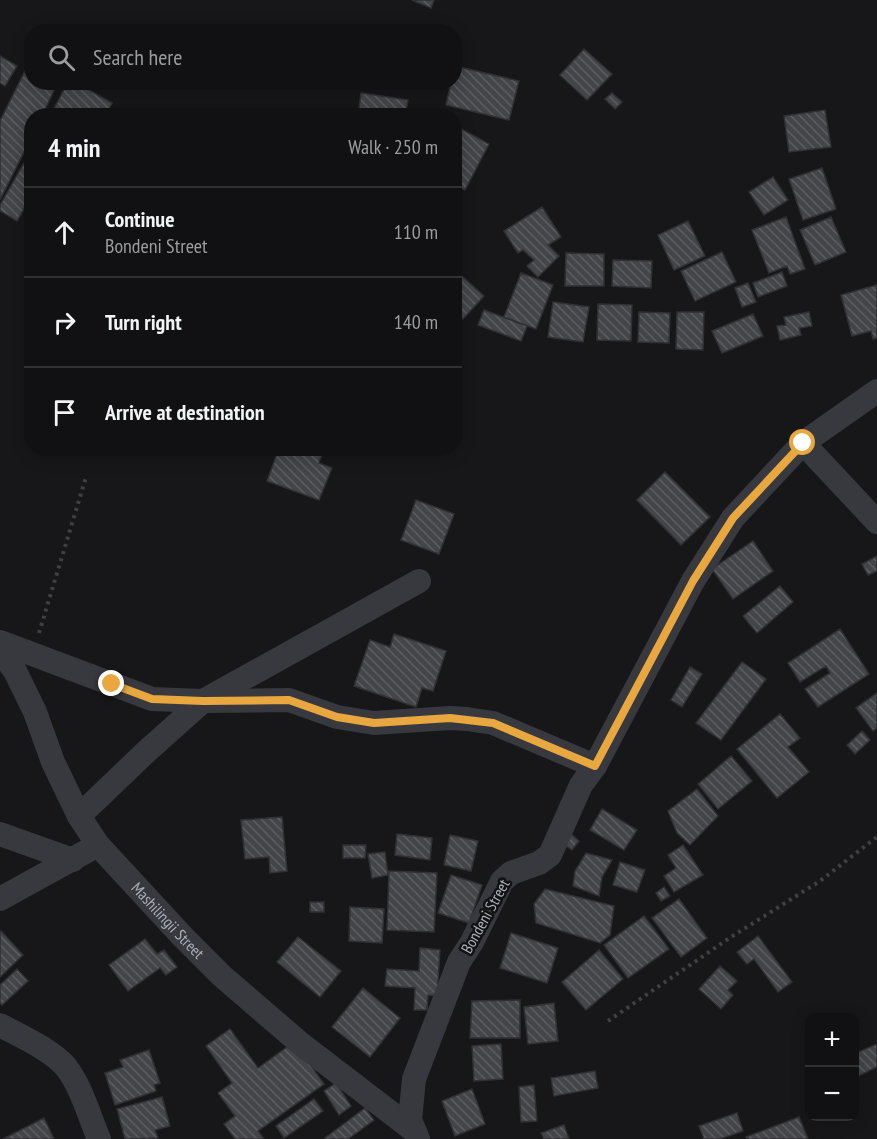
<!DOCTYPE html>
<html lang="en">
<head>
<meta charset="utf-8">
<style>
  body { margin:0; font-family:"PT Sans Narrow",sans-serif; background:#1e1f21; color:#f1f3f6 }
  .controls { position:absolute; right:18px; bottom:18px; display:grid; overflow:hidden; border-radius:12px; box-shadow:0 3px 15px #0003 }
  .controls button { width:54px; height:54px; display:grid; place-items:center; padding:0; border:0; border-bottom:2px solid #303133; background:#111113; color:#f1f3f6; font:30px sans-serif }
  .stop { position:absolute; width:18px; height:18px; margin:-14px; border:4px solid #e9a73f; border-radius:50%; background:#fff }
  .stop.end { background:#e9a73f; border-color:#fff; box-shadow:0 2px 6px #0008 }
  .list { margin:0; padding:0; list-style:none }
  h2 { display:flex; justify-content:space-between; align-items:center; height:78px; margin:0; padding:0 24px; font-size:26px }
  h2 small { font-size:20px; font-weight:400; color:#9c9da0 }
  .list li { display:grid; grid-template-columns:39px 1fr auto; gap:18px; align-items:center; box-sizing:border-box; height:90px; padding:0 24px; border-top:2px solid #303133 }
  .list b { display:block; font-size:22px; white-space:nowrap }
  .list p { margin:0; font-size:20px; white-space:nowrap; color:#9c9da0 }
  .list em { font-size:20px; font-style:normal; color:#9c9da0 }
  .icon { flex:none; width:33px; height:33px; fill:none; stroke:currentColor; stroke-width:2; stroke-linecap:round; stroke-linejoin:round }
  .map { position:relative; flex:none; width:877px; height:1139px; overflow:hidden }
  .search { position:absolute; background:#111113; box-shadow:0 3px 15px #0003; left:24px; top:24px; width:438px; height:66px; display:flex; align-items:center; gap:15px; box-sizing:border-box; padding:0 21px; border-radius:24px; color:#9c9da0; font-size:22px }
  .panel { position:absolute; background:#111113; box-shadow:0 3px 15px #0003; left:24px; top:108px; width:438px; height:348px; border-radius:24px }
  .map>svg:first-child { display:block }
  .building { fill:url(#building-back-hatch); stroke:#313135; stroke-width:1.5 }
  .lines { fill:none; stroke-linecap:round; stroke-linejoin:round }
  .path { stroke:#3e4045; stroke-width:4; stroke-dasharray:3 4.5; stroke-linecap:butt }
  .minor { stroke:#38393e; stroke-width:24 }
  .route { stroke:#e9a73f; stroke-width:8 }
  .labels { text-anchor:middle; stroke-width:5; stroke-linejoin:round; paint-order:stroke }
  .street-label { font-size:16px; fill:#aaafb8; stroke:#121214 }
</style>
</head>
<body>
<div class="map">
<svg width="877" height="1139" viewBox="0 0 877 1139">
  <defs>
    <pattern id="building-back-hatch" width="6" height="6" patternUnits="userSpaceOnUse" patternTransform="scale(1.5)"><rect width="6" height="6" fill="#444549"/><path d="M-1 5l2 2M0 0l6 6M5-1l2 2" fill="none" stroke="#5c5d61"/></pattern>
  </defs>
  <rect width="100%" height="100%" fill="#171719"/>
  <path class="building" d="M412,0H434L431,8Z
    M584,49L612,74L587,100L560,75Z
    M0,56L17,66L5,86L0,83Z
    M31,59L32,82H58L42,116H32V136L0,200V121Z
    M455,66L519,81L509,120L446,105L451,82H454Z
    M68,82H75L112,103L105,116H50Z
    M361,93L408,100L405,116H358Z
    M612,93L622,102L615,109L605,99Z
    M825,110L831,147L789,152L784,116Z
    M454,125L489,144L465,190L454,185Z
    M32,149V195L17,221L0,211V205Z
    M822,168L836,209L803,220L789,179Z
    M773,177L788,200L764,215L749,192Z
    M542,207L561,237L548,245L559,256L538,277L527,266L534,260L523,250L518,253L504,231Z
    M786,217L805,269L790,274L787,266L769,273L752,230Z
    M831,217L846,252L815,265L800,230Z
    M688,221L705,256L674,270L658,235Z
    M722,252L736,282L695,301L681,271Z
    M566,253L604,254V286H565Z
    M613,260L652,261L651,288L612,286Z
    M454,269L484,296L463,319L454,311Z
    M782,272L787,286L758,297L753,283Z
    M521,273L553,285L536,329L504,317Z
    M748,283L756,302L742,307L735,288Z
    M877,285V338L873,339L871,331L852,336L841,295Z
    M553,302L589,307L583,342L548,337Z
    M598,304L632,305L631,341L597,340Z
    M484,310L527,326L521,341L478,325Z
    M639,312L670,313L669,343L638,342Z
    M677,312H704L703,350L676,349Z
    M809,312L812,326L799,328L801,335L780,340L777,326L786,325L784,317Z
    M753,314L763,336L722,353L712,331Z
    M279,448H324L319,463L332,468L319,500L267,481Z
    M665,472L710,517L681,545L637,500Z
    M416,500L454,514L439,554L401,540Z
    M753,541L773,571L733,599L712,569Z
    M877,556V571L868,575L862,564Z
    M780,586L793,602L757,633L743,616Z
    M840,629L869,674L818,707L805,689L830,673L826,666L800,682L788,663Z
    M394,634L446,651L433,691L422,688L416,707L354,686L370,640L390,647Z
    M742,662L766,679L721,740L696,723Z
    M690,667L702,674L682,707L671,700Z
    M877,693V728L873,731L856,708Z
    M780,714L800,738L788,747L809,772L777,798L737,749Z
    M862,731L870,740L855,754L847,745Z
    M731,756L752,781L718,809L698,784Z
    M697,789L718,816L690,845L677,833L668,811Z
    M602,809L637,830L624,850L590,830Z
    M282,817L287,871L270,873L269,857L245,859L241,820Z
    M397,834L432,838L430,860L395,855Z
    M571,834L579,841L572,850L564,844Z
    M450,835L478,841L471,871L444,865Z
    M343,845H366L365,858H343Z
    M683,845L703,875L674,892L664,876L676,868L668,855Z
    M385,852L388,875L372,878L368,854Z
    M586,853L612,860L602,877L599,896L573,886L575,871Z
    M620,862L645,870L637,892L613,885Z
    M389,871L437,873L434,932L387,930Z
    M451,875L482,885L469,923L438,913Z
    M664,887L670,896L661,901L656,893Z
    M545,889L614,906L610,935L600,943L536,923L534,904Z
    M679,899L707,938L681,957L652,918Z
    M310,902H324V912H310Z
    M350,907L384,909L382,943L349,941Z
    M644,916L669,949L628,978L604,945Z
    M1,931L23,955L0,977V932Z
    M511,933L558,948L547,983L500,968Z
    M758,936L792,982L778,992L754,959L747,964L737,952Z
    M298,937L341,971L320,997L277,962Z
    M145,939L157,954L164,950L177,967L166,975L160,968L128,991L109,965Z
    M420,948L440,950L437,996L428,995L427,1010H414L415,988L385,986L387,969L419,971Z
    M599,950L623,979L586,1010L562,982Z
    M720,966L737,981L728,990L733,995L721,1009L699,989Z
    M17,969L28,981L2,1005L0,1003V985Z
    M363,988L400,1018L370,1057L332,1027Z
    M520,1000V1038H470L472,1001Z
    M554,1003L558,1041L528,1044L524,1007Z
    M230,1029L258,1068L294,1042L324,1084L258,1131L264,1139H235L224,1124L235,1116L218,1093L232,1083L206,1046Z
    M501,1044L503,1079L474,1081L472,1046Z
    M877,1044V1067L854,1078V1054Z
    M149,1050L160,1083L154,1085L156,1091L115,1105L105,1073L123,1067L120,1060Z
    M595,1071L598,1088L554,1096L551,1078Z
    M336,1083L351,1106L339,1115L324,1091Z
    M534,1085L537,1121L521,1122L519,1087Z
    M472,1089L485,1124L455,1136L442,1101Z
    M162,1097L170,1126L155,1130L158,1138L125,1139L117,1109Z
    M314,1099L323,1111L284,1138L276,1126Z
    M365,1108L374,1120L348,1139H326L325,1138Z
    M737,1113L743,1131L720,1139H704L699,1126Z
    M799,1117L808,1139H747L746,1137Z
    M44,1118L54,1139H3Z
    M564,1125L569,1139H544L541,1133Z"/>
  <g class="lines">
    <path class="path" d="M39,633L86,477
      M608,1021L731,937L820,881L877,837"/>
    <g class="minor">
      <path d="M803,443L877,522"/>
      <path d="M0,642L152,699L203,701L289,700L337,717L374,723L450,718L467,719L493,723L595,766"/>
      <path id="s1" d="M0,650L15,671L35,712L53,762L79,816L98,845L183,937L222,976L301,1044L412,1129"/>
      <path d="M79,816L147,751L203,701L419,581"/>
      <path d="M0,834L73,860"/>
      <path d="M0,899L98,845"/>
      <path d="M0,1025C20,1036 52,1050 66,1067C82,1088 89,1116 99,1139"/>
      <path d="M418,1139L410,1120L414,1079L459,962L472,942L502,881L511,873L539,863L550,855L581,785L595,766L693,581L733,518L803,443L877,391"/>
    </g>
  </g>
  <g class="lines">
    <path class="route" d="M112,684L152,699L203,701L289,700L337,717L374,723L450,718L493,723L595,766L693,581L733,518L803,443"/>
  </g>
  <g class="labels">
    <g class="street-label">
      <text transform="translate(485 916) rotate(-61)" y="6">Bondeni Street</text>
      <text dy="6" stroke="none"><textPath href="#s1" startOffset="322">Mashilingii Street</textPath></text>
    </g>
  </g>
</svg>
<div class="controls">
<button>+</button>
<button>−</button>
</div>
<div class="stop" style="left:803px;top:443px"></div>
<div class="stop end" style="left:112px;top:684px"></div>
<div class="search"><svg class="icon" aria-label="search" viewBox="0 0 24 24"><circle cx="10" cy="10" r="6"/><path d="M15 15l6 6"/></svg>Search here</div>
<section class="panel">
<h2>4 min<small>Walk · 250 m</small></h2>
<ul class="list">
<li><svg class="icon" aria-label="ahead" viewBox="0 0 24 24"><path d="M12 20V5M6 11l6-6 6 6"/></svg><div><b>Continue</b><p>Bondeni Street</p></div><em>110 m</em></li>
<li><svg class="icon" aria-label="right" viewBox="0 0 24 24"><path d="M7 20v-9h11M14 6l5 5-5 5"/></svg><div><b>Turn right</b></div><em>140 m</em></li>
<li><svg class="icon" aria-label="arrive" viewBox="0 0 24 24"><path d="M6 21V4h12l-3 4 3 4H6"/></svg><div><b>Arrive at destination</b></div></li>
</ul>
</section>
</div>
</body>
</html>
